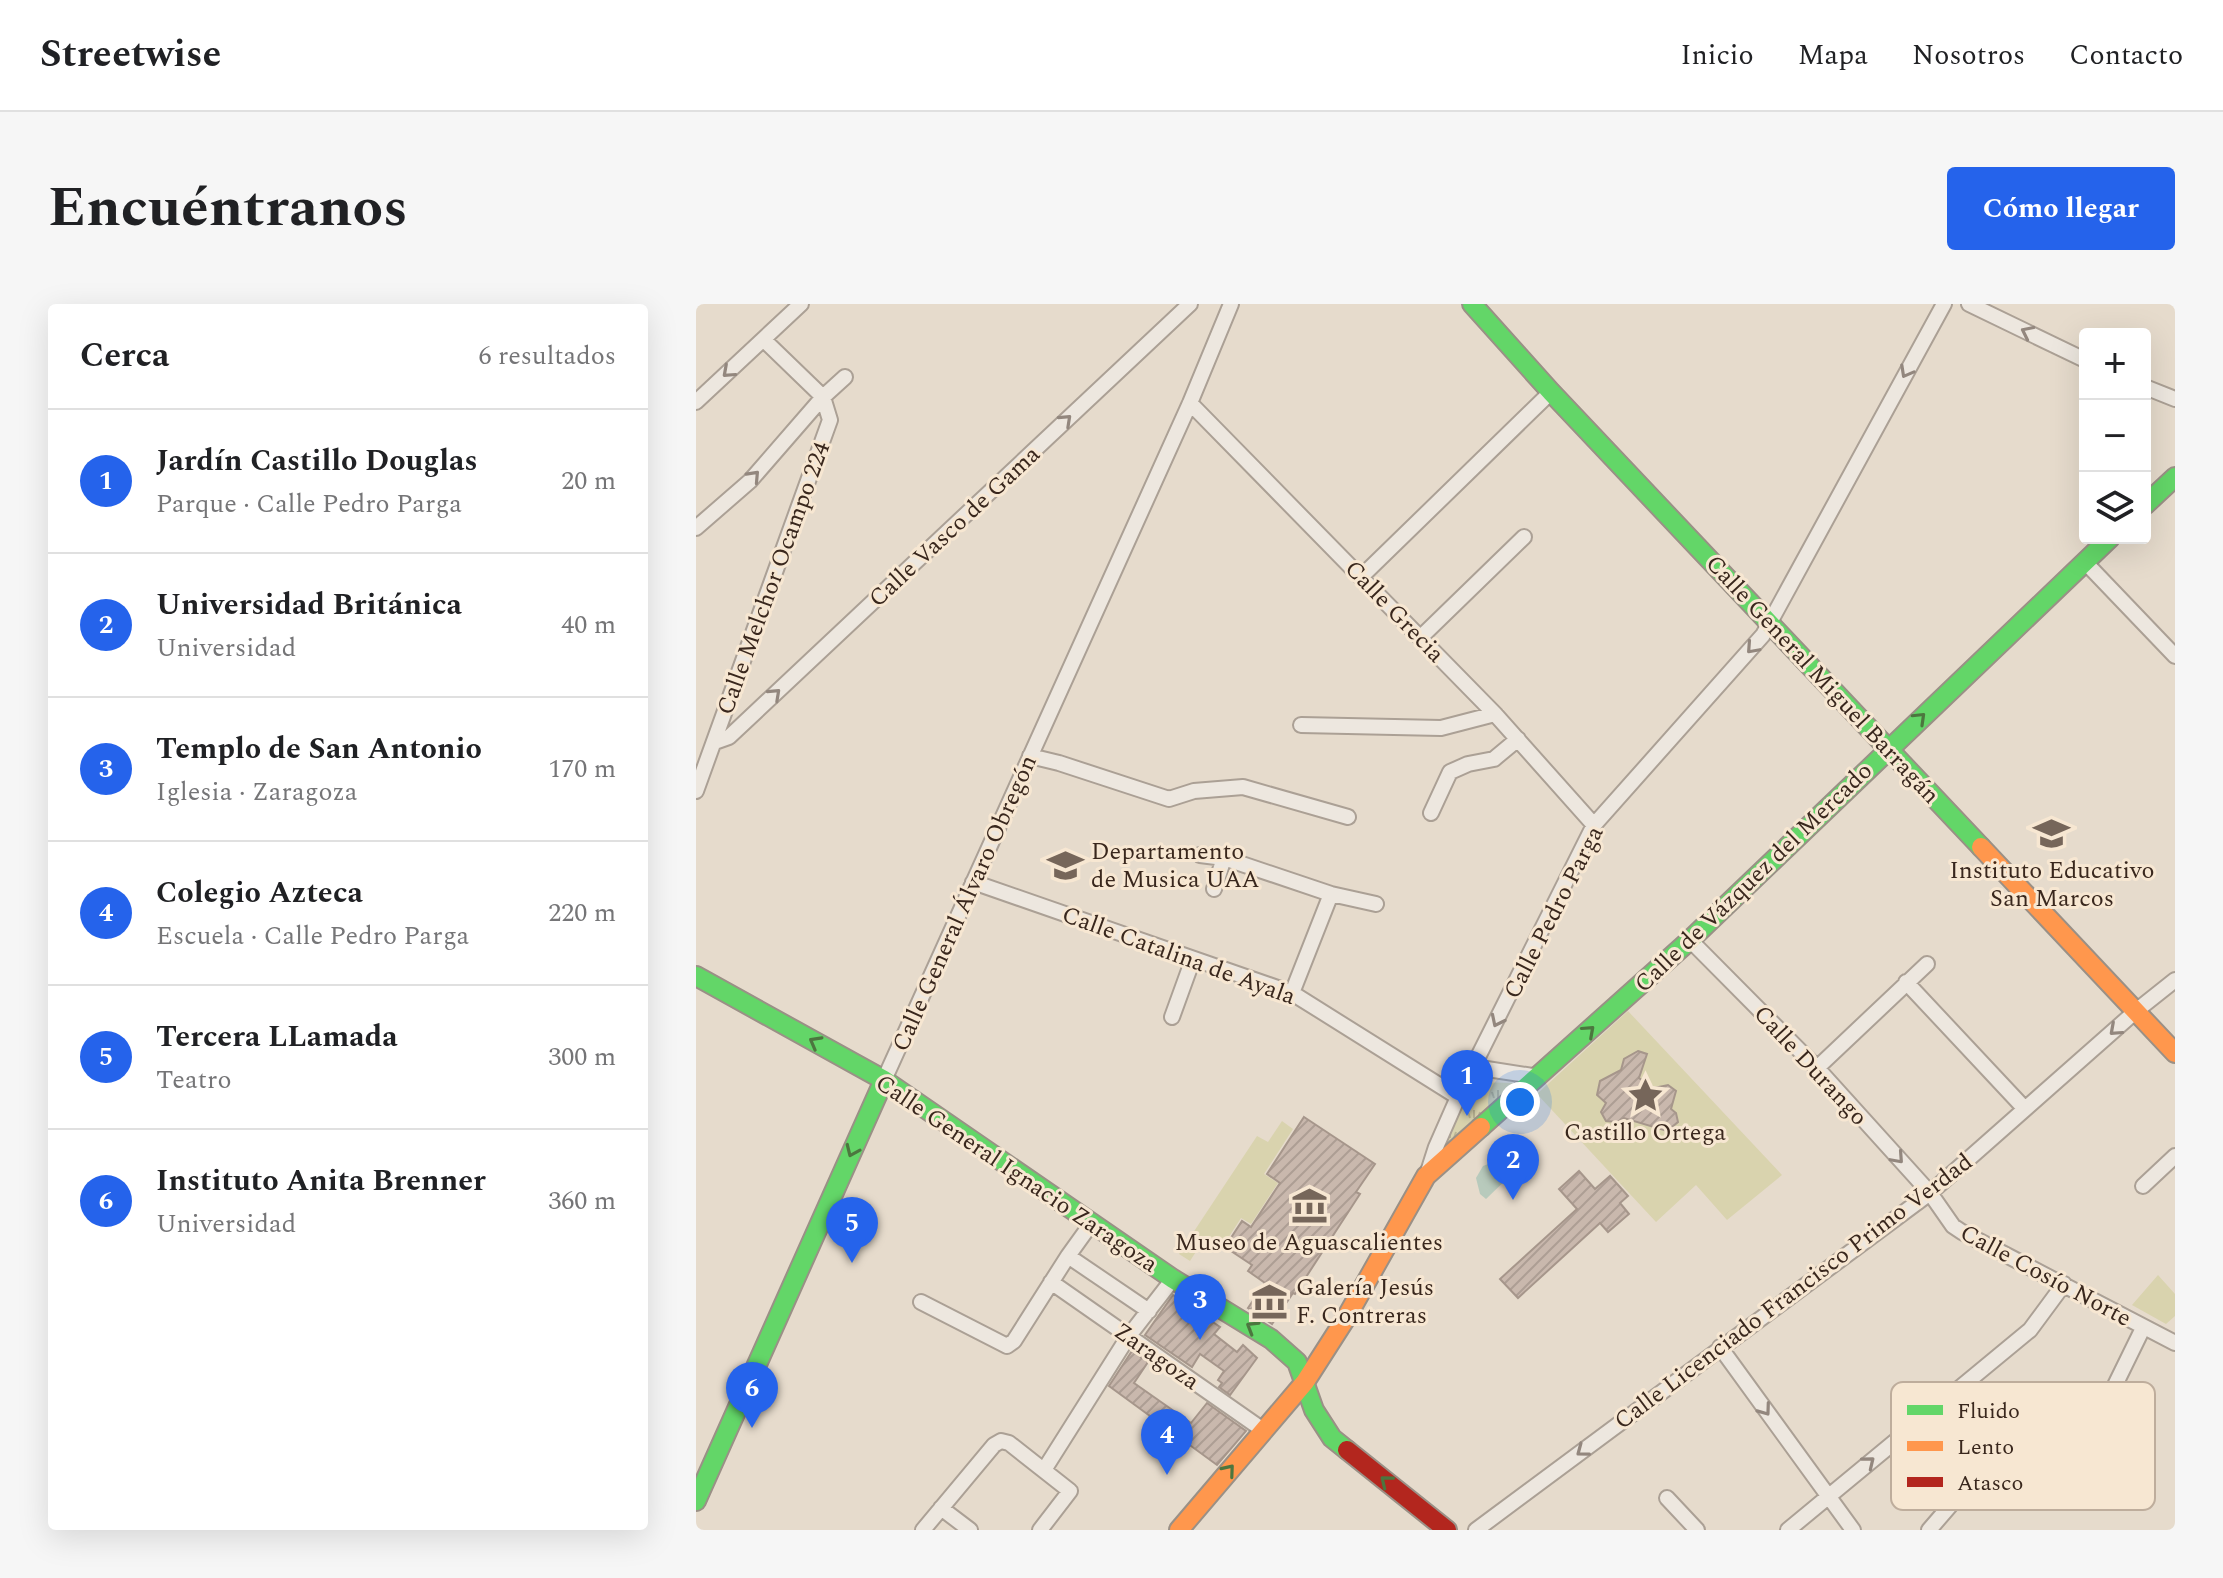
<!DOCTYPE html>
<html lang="es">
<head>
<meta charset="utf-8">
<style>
  body { margin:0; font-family:Spectral,serif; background:#f6f6f6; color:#202124 }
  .controls { position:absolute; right:24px; top:24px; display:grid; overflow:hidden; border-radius:8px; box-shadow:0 8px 32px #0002 }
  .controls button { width:72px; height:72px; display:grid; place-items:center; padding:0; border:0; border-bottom:2px solid #e0e0e0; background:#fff; color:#202124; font:40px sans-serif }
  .you { position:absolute; left:824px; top:798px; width:28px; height:28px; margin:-20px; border:6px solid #fff; border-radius:50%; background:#1a73e8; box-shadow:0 0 0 12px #1a73e833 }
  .badge { display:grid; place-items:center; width:52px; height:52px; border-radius:50%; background:#2563eb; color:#fff; font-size:26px; font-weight:700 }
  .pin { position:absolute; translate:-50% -66px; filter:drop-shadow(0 2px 4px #0008) }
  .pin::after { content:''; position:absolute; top:42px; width:28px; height:24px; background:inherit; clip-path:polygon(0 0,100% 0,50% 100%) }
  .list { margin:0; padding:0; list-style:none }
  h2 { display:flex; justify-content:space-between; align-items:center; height:104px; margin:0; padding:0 32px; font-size:34px }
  h2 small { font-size:26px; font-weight:400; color:#757577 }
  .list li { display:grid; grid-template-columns:52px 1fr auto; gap:24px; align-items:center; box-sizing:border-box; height:144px; padding:0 32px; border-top:2px solid #e0e0e0 }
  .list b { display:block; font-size:30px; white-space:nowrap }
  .list p { margin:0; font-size:26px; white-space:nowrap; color:#757577 }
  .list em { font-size:26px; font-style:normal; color:#757577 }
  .icon { flex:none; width:44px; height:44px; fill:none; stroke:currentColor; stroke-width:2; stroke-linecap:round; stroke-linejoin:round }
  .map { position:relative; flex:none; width:1479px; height:1226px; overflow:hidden; border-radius:8px }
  header { display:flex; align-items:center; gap:48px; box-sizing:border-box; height:112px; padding:0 40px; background:#fff; border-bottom:2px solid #e0e0e0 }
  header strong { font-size:38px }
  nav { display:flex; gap:44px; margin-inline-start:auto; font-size:28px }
  .intro { display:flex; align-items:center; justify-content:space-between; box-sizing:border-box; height:192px; padding:0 48px }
  h1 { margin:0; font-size:56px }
  .button { padding:20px 36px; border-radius:8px; background:#2563eb; color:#fff; font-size:28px; font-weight:700 }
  main { display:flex; gap:48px; padding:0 48px }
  aside { flex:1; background:#fff; border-radius:8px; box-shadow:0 8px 32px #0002 }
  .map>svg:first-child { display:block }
  .green { fill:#d9d3ae }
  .park { fill:url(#park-tufts) }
  .water { fill:#b8cabc }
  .building { fill:url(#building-hatch); stroke:#a6968b; stroke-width:2 }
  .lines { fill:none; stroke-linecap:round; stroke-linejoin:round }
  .street-casing { stroke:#aba095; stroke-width:18 }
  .fast-casing { stroke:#9a9086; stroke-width:22 }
  .slow-casing { stroke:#9a9086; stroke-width:22 }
  .jam-casing { stroke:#9a9086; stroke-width:22 }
  .street { stroke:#ede7df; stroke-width:14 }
  .fast { stroke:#63d668; stroke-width:18 }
  .slow { stroke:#ff974d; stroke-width:18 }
  .jam { stroke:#b3261e; stroke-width:18 }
  .oneway { stroke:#93877e }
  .oneway2 { stroke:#4c763f }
  .labels { text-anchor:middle; stroke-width:6; stroke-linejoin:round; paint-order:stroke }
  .street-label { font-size:24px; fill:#39271d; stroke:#f7e7d2 }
  .poi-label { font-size:24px; fill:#39271d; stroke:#f7e7d2 }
  .key { fill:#f7e7d2; stroke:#bead9c; stroke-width:2 }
  .key-label { font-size:22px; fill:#39271d }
</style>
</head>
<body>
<header>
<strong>Streetwise</strong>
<nav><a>Inicio</a><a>Mapa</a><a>Nosotros</a><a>Contacto</a></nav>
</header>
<div class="intro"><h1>Encuéntranos</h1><a class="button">Cómo llegar</a></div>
<main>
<aside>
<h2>Cerca<small>6 resultados</small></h2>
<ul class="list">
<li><span class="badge">1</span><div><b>Jardín Castillo Douglas</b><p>Parque · Calle Pedro Parga</p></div><em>20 m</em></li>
<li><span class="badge">2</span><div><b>Universidad Británica</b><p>Universidad</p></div><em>40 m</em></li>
<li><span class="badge">3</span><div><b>Templo de San Antonio</b><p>Iglesia · Zaragoza</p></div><em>170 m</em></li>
<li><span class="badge">4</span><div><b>Colegio Azteca</b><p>Escuela · Calle Pedro Parga</p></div><em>220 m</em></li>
<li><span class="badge">5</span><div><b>Tercera LLamada</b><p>Teatro</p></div><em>300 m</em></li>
<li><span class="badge">6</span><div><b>Instituto Anita Brenner</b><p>Universidad</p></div><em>360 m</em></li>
</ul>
</aside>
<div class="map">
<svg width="1479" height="1226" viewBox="0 0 1479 1226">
  <defs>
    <pattern id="park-tufts" width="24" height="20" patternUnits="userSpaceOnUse" patternTransform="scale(2)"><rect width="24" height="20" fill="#d9d3ae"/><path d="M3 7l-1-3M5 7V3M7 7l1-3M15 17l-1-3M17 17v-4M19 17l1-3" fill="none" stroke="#bbb595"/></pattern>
    <pattern id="building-hatch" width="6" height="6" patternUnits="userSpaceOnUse" patternTransform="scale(2)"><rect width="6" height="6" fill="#c9b8ad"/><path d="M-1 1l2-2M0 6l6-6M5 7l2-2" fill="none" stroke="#ad9e94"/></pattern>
  </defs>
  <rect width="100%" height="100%" fill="#e6dbcc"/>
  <path class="green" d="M932,707L1086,871L1031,916L1000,881L960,918L841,790Z
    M586,817L597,825L568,870L582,879L555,920L545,914L527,942L510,932L494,957L483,950L561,832L572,838Z
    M1462,971L1479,990V1012L1470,1020L1436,1001Z"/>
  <path class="park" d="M780,778L819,779L743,846Z"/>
  <path class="water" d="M803,856H809L820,866L790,895L784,890L780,874L787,862Z"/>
  <path class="building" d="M942,747L951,750L943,774L958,784L972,781L980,787L975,805L980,809L982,818L971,827L928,814L921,818L910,817L905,808L910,799L901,791L904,777L925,766L928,755Z
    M608,813L679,860L660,888L664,890L599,990L597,989L576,1020L552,1004L569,979L552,967L556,961L529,943L546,917L555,923L584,879L571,870Z
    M883,867L899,885L914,872L932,892L924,899L933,910L912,928L904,919L822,994L804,975L881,905L863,885Z
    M477,991L524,1023L518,1030L541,1048L547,1041L561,1054L534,1091L523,1083L526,1079L522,1076L528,1067L504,1050L496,1063L449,1031Z
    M436,1047L452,1058L438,1079L495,1119L511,1099L550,1127L521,1161L413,1082Z"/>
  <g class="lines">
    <defs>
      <path id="street" d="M1273,0L1389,56
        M1449,83L1479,95
        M0,98L105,0
        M494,99L799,410L898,521
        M0,224L54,177L127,93L149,73
        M1389,258L1479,352
        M666,272L855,88
        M725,333L828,233
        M605,421L745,424L799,410
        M19,438L33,433L494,0
        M334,452L363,459L473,495L498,487L547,483L652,513
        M0,487L134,116L127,93L68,36
        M735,509L754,468L772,460L798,455L822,435
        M504,551L528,554L518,585
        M528,554L635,590L680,600
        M277,578L596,689L762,793
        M994,636L1121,764L1234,889L1257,922L1266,928L1479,1039
        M1210,678L1329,805
        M596,689L635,590
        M476,713L497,655
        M778,763L843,773
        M1121,764L1231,660
        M188,776L494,99L535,0
        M731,871L740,843L762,793L898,521L1067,331L1248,0
        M1447,882L1479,852
        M372,952L453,1007
        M355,978L567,1126
        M225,998L311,1042L318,1037L372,952L395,920
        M1024,1043L1157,1226
        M1380,1161L1447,1024
        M348,1166L432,1033L477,975
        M971,1194L1001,1226
        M245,1204L274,1226
        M227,1226L298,1141L305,1137L313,1139L374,1187L344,1226
        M780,1226L1234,889L1440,707L1479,676
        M1092,1226L1334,1026L1368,980
        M1233,1226L1316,1130"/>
      <path id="fast" d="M776,0L855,88L1285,543
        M1449,201L1479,173
        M0,672L188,776L477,975L575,1035L601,1058L618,1106L636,1134L651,1146
        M785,823L994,636L1414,234
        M0,1197L188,776"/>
      <path id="slow" d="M1285,543L1479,749
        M483,1226L609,1078L650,1014L730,872L785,823"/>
      <path id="jam" d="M651,1146L751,1226"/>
    </defs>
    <use href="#street" class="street-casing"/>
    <use href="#fast" class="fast-casing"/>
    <use href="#slow" class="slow-casing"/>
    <use href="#jam" class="jam-casing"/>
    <use href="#street" class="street"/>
    <use href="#fast" class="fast"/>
    <use href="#slow" class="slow"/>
    <use href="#jam" class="jam"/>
  </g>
  <defs><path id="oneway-chevron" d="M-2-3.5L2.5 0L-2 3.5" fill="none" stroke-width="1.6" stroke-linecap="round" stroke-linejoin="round" transform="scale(2)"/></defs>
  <g class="oneway">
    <use href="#oneway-chevron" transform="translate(1331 28) rotate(-154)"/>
    <use href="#oneway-chevron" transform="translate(32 68) rotate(138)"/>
    <use href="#oneway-chevron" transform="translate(1210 68) rotate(119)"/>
    <use href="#oneway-chevron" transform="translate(370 116) rotate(-43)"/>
    <use href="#oneway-chevron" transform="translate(58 172) rotate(-47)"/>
    <use href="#oneway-chevron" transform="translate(1056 344) rotate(132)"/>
    <use href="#oneway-chevron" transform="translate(79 390) rotate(-43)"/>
    <use href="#oneway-chevron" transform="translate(801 717) rotate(116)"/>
    <use href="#oneway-chevron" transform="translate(1419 726) rotate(138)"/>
    <use href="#oneway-chevron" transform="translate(1202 854) rotate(48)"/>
    <use href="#oneway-chevron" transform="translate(1069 1106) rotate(54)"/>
    <use href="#oneway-chevron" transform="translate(886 1147) rotate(143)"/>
    <use href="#oneway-chevron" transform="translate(1173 1158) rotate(-39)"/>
  </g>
  <g class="oneway2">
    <use href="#oneway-chevron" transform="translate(1224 414) rotate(-44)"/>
    <use href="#oneway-chevron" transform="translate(893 727) rotate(-42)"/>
    <use href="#oneway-chevron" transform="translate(119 738) rotate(-151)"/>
    <use href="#oneway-chevron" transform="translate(156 847) rotate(114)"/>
    <use href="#oneway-chevron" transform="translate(556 1023) rotate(-149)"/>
    <use href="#oneway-chevron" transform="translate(533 1166) rotate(-50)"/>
    <use href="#oneway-chevron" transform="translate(690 1177) rotate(-141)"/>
  </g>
  <defs>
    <symbol id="university-bare" viewBox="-9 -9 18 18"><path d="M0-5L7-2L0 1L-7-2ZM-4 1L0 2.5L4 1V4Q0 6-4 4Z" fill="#76665a" stroke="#f7e7d2" stroke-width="2.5" paint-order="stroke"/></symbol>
    <symbol id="sight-bare" viewBox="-9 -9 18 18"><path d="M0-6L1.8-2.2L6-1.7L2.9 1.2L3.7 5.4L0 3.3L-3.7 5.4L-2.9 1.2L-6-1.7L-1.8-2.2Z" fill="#76665a" stroke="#f7e7d2" stroke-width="2.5" paint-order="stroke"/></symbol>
    <symbol id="museum-bare" viewBox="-9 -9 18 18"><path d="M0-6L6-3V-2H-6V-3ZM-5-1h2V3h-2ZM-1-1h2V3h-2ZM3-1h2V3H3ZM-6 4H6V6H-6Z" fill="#76665a" stroke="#f7e7d2" stroke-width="2.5" paint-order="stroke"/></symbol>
  </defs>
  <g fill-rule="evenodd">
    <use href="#university-bare" x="1330" y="504" width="51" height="51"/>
    <use href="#university-bare" x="344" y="536" width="51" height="51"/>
    <use href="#sight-bare" x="924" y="766" width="51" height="51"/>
    <use href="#museum-bare" x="588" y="876" width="51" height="51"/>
    <use href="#museum-bare" x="548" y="972" width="51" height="51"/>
  </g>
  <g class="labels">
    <g class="street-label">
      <text transform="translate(258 222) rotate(-43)" y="8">Calle Vasco de Gama</text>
      <text transform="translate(77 274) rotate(-70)" y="8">Calle Melchor Ocampo 224</text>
      <text transform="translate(699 307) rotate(46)" y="8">Calle Grecia</text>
      <text transform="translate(1127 375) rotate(47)" y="8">Calle General Miguel Barragán</text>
      <text transform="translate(1057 573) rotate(-44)" y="8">Calle de Vázquez del Mercado</text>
      <text transform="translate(268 599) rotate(-66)" y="8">Calle General Álvaro Obregón</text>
      <text transform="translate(857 608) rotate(-63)" y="8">Calle Pedro Parga</text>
      <text transform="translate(483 651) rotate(20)" y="8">Calle Catalina de Ayala</text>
      <text transform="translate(1115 761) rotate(47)" y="8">Calle Durango</text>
      <text transform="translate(321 869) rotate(34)" y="8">Calle General Ignacio Zaragoza</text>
      <text transform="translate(1350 971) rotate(28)" y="8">Calle Cosío Norte</text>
      <text transform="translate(1097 987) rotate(-37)" y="8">Calle Licenciado Francisco Primo Verdad</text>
      <text transform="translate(461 1052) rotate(35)" y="8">Zaragoza</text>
    </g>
    <g class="poi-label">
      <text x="395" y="555" text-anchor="start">Departamento<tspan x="395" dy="28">de Musica UAA</tspan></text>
      <text x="1356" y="574">Instituto Educativo<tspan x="1356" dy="28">San Marcos</tspan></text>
      <text x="949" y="836">Castillo Ortega</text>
      <text x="613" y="946">Museo de Aguascalientes</text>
      <text x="600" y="991" text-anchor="start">Galería Jesús<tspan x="600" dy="28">F. Contreras</tspan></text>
    </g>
  </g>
  <rect x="1195" y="1078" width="264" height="128" rx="12" class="key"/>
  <rect x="1211" y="1101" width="36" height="10" fill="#63d668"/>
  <rect x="1211" y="1137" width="36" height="10" fill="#ff974d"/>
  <rect x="1211" y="1173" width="36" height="10" fill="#b3261e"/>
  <g class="key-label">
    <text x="1261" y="1114">Fluido</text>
    <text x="1261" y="1150">Lento</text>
    <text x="1261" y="1186">Atasco</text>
  </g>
</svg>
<div class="controls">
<button>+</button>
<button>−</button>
<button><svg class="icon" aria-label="layers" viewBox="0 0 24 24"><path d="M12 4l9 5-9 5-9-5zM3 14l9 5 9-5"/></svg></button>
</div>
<div class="you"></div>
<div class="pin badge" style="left:771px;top:812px">1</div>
<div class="pin badge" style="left:817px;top:896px">2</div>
<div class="pin badge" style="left:504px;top:1036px">3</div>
<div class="pin badge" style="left:471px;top:1171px">4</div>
<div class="pin badge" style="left:156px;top:959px">5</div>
<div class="pin badge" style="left:56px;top:1124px">6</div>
</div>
</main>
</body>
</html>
